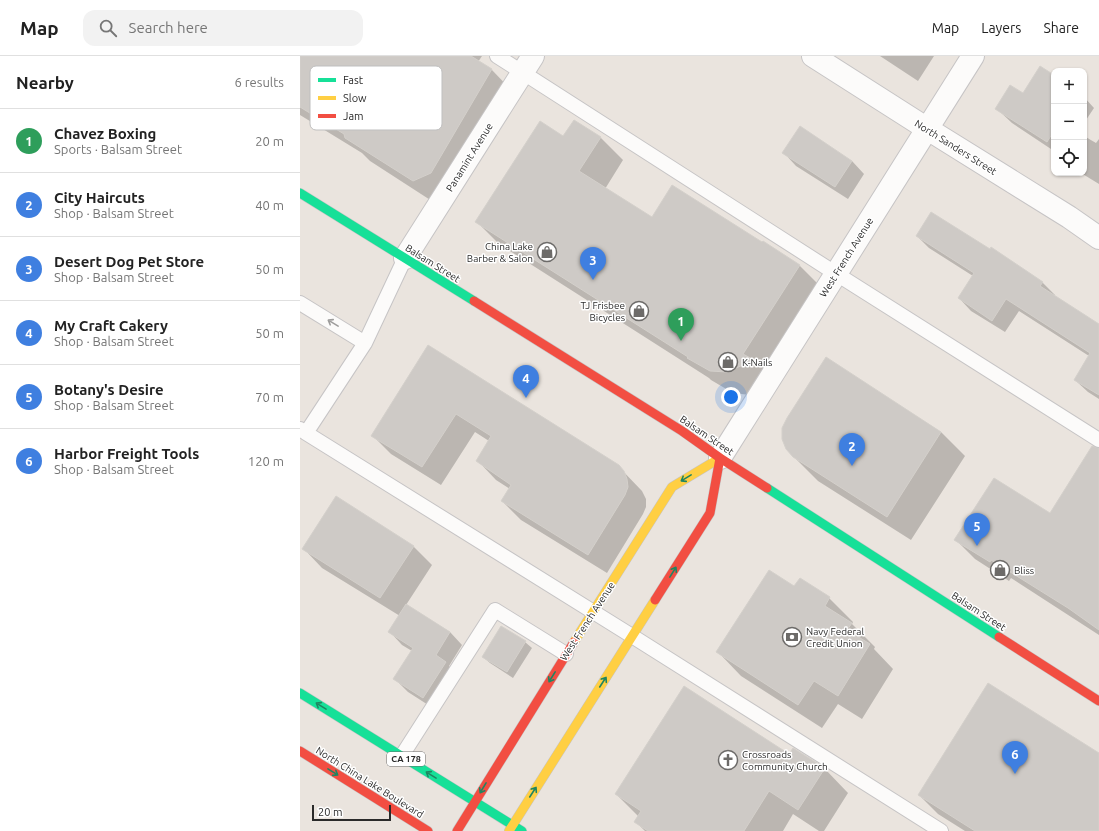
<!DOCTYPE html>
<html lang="en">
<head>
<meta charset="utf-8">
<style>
  body { margin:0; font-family:Ubuntu,sans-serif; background:#f2f2f2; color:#222 }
  .controls { position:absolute; right:12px; top:12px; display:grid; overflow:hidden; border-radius:8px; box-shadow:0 1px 3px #0004 }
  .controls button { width:36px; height:36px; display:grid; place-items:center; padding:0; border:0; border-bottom:1px solid #e0e0e0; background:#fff; color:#222; font:20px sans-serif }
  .scale { position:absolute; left:12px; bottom:10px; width:79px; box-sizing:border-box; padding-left:4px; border:2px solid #2a2a2a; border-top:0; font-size:11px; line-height:14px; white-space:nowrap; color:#2a2a2a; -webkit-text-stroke:3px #fff; paint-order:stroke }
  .you { position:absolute; left:431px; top:341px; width:14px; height:14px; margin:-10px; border:3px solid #fff; border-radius:50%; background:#1a73e8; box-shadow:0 0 0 6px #1a73e833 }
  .badge { display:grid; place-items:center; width:26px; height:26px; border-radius:50%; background:#6d6b69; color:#fff; font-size:13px; font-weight:700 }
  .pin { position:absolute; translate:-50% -33px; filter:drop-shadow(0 1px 2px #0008) }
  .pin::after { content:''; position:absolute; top:21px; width:14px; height:12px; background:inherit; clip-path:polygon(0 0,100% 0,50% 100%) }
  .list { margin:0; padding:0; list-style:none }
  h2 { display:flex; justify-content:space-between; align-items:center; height:52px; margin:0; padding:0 16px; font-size:17px }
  h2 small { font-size:13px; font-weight:400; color:#767676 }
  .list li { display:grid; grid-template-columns:26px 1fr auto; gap:12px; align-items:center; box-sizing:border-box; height:64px; padding:0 16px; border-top:1px solid #e0e0e0 }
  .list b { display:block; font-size:15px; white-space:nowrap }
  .list p { margin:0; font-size:13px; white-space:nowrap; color:#767676 }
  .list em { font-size:13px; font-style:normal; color:#767676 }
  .icon { flex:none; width:22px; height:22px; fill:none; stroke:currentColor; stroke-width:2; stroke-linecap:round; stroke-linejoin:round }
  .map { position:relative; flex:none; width:799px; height:775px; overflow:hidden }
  header { display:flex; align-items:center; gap:24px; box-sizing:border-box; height:56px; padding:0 20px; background:#fff; border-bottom:1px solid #e0e0e0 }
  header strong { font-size:19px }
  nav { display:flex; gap:22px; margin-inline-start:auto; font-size:14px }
  .search { width:280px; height:36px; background:#f2f2f2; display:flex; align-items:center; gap:10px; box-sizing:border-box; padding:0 14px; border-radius:12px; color:#767676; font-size:15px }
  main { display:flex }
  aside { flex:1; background:#fff }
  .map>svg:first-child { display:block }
  .shadow { fill:#0003 }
  .building { fill:#cecac6; stroke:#d4d0cb }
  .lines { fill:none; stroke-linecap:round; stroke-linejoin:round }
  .lane-casing { stroke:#c6c4c5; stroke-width:16 }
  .street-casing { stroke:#c6c4c5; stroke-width:24 }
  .fast-casing { stroke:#c6c4c5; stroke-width:10 }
  .slow-casing { stroke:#c6c4c5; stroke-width:10 }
  .jam-casing { stroke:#c6c4c5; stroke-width:10 }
  .lane { stroke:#fcfbfa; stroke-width:14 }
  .street { stroke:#fcfbfa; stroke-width:22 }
  .fast { stroke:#16e098; stroke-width:9 }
  .slow { stroke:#ffcf43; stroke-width:9 }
  .jam { stroke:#f24e42; stroke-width:9 }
  .oneway { stroke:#9e9d9c }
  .oneway2 { stroke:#208561 }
  .labels { text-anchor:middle; stroke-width:3; stroke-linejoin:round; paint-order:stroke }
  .shield { fill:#fff; stroke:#6a6a6a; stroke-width:1 }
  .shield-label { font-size:9px; font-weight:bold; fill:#2a2a2a }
  .street-label { font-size:10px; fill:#2a2a2a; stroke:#fff }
  .poi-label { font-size:10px; fill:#2a2a2a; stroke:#fff; text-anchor:start }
  .key { fill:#fff; stroke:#bfbfbf; stroke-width:1 }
  .key-label { font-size:11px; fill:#2a2a2a }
</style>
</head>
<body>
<header>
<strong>Map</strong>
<div class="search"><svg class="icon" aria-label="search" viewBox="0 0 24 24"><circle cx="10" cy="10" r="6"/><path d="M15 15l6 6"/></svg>Search here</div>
<nav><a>Map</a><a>Layers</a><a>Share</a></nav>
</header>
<main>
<aside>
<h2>Nearby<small>6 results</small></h2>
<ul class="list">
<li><span class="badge" style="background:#2e9e5b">1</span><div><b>Chavez Boxing</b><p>Sports · Balsam Street</p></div><em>20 m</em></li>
<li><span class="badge" style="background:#3f7fe0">2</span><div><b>City Haircuts</b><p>Shop · Balsam Street</p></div><em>40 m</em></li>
<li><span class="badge" style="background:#3f7fe0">3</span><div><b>Desert Dog Pet Store</b><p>Shop · Balsam Street</p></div><em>50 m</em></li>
<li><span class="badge" style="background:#3f7fe0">4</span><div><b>My Craft Cakery</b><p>Shop · Balsam Street</p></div><em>50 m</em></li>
<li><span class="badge" style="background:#3f7fe0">5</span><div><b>Botany's Desire</b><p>Shop · Balsam Street</p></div><em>70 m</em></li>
<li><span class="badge" style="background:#3f7fe0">6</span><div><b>Harbor Freight Tools</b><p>Shop · Balsam Street</p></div><em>120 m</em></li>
</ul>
</aside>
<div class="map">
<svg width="799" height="775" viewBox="0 0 799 775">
  <rect width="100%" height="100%" fill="#eae4de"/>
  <path class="shadow" d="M0,0H182L178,6L192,14L215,38L138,149L70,105L62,97L0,59Z
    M580,0H634L618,25Z
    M754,20V95L712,67L696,52Z
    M784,41L794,52L784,67Z
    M274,65L301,82L323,104L305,133L352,162L500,210L522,232L450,339L433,337L411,324L409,322L199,188L177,166L264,82Z
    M784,80L796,87L799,83V128L781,117H784Z
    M484,97L552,105L564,118L548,143L496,110Z
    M617,180L742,226L755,239L754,240L799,269V343L788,336L775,324L789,300L719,255L705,276L671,255L659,242L673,220L629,192Z
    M129,290L318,410L342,435L346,443V451L343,458L307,517L221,464L202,445L210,433L196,424L178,405L189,385L175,376L141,429L91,398L73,380Z
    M526,303L641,376L665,400L611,484L518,425L494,401Z
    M799,396V579L711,522L709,525L675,503L656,484L750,459Z
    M113,490L132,509L106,549L150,576L162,589L149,610L158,619L136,654L108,636L95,623L112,595L102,589L90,576L100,560L22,512L4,493Z
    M500,523L529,542L553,566L552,568L575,591L574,593L593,613L562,663L538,648L522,672L441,620L418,596L494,532Z
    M201,571L225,586L232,592L213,622L190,607L183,601Z
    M494,693L525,713L548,737L524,775H519L493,758L483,775H345L335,765L338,760L316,738L490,699Z
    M799,698V775H665L638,758L619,739Z"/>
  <path class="building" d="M0,0H171L192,13L131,117L113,125L45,82L44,78L0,51Z
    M740,10L754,19V75L747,86L695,53L710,29L723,37Z
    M274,64L301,81L279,115L352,161L372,129L462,186L463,185L500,209L443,298L454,304L427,316L410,315L387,302L388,301L175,166L240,65L263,80Z
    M500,70L552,105L535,131L482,97Z
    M631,156L690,193L691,191L743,226L740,230L799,268V339L774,324L790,297L706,243L692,265L658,242L674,217L616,180Z
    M128,289L319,409L324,415L327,423L328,431L325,439L288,499L201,445L211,429L176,405L191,380L156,358L122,411L71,380Z
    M526,301L641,376L587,461L493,401L486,393L482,383V372L487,362Z
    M792,390L799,392V574L768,552L691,504L690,506L654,484L694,422L750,457Z
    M36,440L114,490L80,542L2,493Z
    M469,514L494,530L500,522L530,541L525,550L552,567L547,574L570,588L538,640L514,625L498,649L416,596Z
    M106,548L150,576L136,599L146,606L123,642L93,623L113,592L88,576Z
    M201,570L226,585L207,616L182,601Z
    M688,627L799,697V775H675L618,739Z
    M384,630L489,698L493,692L525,712L498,754L469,735L444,775H348L334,766L341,755L315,738Z"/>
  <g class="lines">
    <defs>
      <path id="lane" d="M197,0L535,217L799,384
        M0,247L65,287
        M0,373L6,377L65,287L105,202
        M6,377L332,580L641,775
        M101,701L195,554L266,598"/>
      <path id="street" d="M513,0L626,72L769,161L799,182
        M105,202L233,0
        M420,402L673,0"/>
      <path id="fast" d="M0,137L174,245
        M467,432L699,581
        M0,637L222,775"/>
      <path id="slow" d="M274,586L372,431L420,402
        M209,775L355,544"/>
      <path id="jam" d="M174,245L382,375L420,402L467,432
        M355,544L410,457L420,402
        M699,581L799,645
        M0,695L128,775
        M157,775L274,586"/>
    </defs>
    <use href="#lane" class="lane-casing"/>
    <use href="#street" class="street-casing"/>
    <use href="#fast" class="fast-casing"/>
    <use href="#slow" class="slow-casing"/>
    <use href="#jam" class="jam-casing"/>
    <use href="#lane" class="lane"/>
    <use href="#street" class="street"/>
    <use href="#fast" class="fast"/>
    <use href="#slow" class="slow"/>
    <use href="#jam" class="jam"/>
  </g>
  <defs><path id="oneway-shaft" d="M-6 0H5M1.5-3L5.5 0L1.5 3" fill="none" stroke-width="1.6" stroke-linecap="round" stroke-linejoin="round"/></defs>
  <use class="oneway" href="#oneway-shaft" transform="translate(33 267) rotate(-149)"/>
  <g class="oneway2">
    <use href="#oneway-shaft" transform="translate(386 422) rotate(149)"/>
    <use href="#oneway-shaft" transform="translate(373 516) rotate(-58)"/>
    <use href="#oneway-shaft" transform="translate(252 621) rotate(122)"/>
    <use href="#oneway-shaft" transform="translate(303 626) rotate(-57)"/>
    <use href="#oneway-shaft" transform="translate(21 650) rotate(-148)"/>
    <use href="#oneway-shaft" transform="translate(33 716) rotate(32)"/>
    <use href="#oneway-shaft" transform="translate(131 719) rotate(-148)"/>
    <use href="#oneway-shaft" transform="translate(183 732) rotate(121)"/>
    <use href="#oneway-shaft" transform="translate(233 736) rotate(-57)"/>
  </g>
  <defs>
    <symbol id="shop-ring" viewBox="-11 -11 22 22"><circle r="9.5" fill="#fff" stroke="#6d6b69" stroke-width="1.5"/><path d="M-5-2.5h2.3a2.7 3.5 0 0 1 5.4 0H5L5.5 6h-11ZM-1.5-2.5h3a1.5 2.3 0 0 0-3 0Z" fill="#6d6b69"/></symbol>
    <symbol id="bank-ring" viewBox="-11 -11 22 22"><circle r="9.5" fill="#fff" stroke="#6d6b69" stroke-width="1.5"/><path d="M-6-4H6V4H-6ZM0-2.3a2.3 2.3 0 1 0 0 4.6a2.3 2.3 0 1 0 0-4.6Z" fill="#6d6b69"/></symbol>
    <symbol id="church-ring" viewBox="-11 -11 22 22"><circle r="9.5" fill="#fff" stroke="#6d6b69" stroke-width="1.5"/><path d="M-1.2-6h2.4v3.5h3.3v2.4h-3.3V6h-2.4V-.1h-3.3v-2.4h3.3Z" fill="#6d6b69"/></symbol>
  </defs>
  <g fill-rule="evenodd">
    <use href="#shop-ring" x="236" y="185" width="22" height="22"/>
    <use href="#shop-ring" x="328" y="244" width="22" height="22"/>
    <use href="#shop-ring" x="417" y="295" width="22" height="22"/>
    <use href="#shop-ring" x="689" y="503" width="22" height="22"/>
    <use href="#bank-ring" x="481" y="570" width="22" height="22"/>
    <use href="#church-ring" x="417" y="693" width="22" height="22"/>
  </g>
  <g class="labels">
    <rect class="shield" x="87" y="696" width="38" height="14" rx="3"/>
    <g class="shield-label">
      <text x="106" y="706">CA 178</text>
    </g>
    <g class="street-label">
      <text transform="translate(656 91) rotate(32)" y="4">North Sanders Street</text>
      <text transform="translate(169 101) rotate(-58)" y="4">Panamint Avenue</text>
      <text transform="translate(546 201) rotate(-58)" y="4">West French Avenue</text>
      <text transform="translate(133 207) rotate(32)" y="4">Balsam Street</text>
      <text transform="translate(407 379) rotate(34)" y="4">Balsam Street</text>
      <text transform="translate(679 555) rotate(33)" y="4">Balsam Street</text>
      <text transform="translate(287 565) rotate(-57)" y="4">West French Avenue</text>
      <text transform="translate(70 726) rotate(32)" y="4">North China Lake Boulevard</text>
    </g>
    <g class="poi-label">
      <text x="233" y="194" text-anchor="end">China Lake<tspan x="233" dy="12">Barber &amp; Salon</tspan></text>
      <text x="325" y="253" text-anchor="end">TJ Frisbee<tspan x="325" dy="12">Bicycles</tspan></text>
      <text x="442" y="310">K-Nails</text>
      <text x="714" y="518">Bliss</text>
      <text x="506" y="579">Navy Federal<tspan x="506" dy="12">Credit Union</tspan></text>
      <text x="442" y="702">Crossroads<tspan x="442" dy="12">Community Church</tspan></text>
    </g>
  </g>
  <rect x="10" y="10" width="132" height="64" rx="6" class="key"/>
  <rect x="18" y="22" width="18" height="4" fill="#16e098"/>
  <rect x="18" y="40" width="18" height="4" fill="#ffcf43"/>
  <rect x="18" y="58" width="18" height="4" fill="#f24e42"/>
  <g class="key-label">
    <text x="43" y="28">Fast</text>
    <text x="43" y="46">Slow</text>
    <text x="43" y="64">Jam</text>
  </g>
</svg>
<div class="controls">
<button>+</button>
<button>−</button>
<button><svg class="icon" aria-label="locate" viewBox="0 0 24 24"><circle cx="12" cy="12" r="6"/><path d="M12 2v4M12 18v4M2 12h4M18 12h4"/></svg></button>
</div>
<div class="scale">20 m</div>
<div class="you"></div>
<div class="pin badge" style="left:381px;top:285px;background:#2e9e5b">1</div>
<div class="pin badge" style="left:552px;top:410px;background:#3f7fe0">2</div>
<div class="pin badge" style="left:293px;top:224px;background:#3f7fe0">3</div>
<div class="pin badge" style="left:226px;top:342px;background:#3f7fe0">4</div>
<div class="pin badge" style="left:677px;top:490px;background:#3f7fe0">5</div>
<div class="pin badge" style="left:715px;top:718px;background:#3f7fe0">6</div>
</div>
</main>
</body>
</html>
